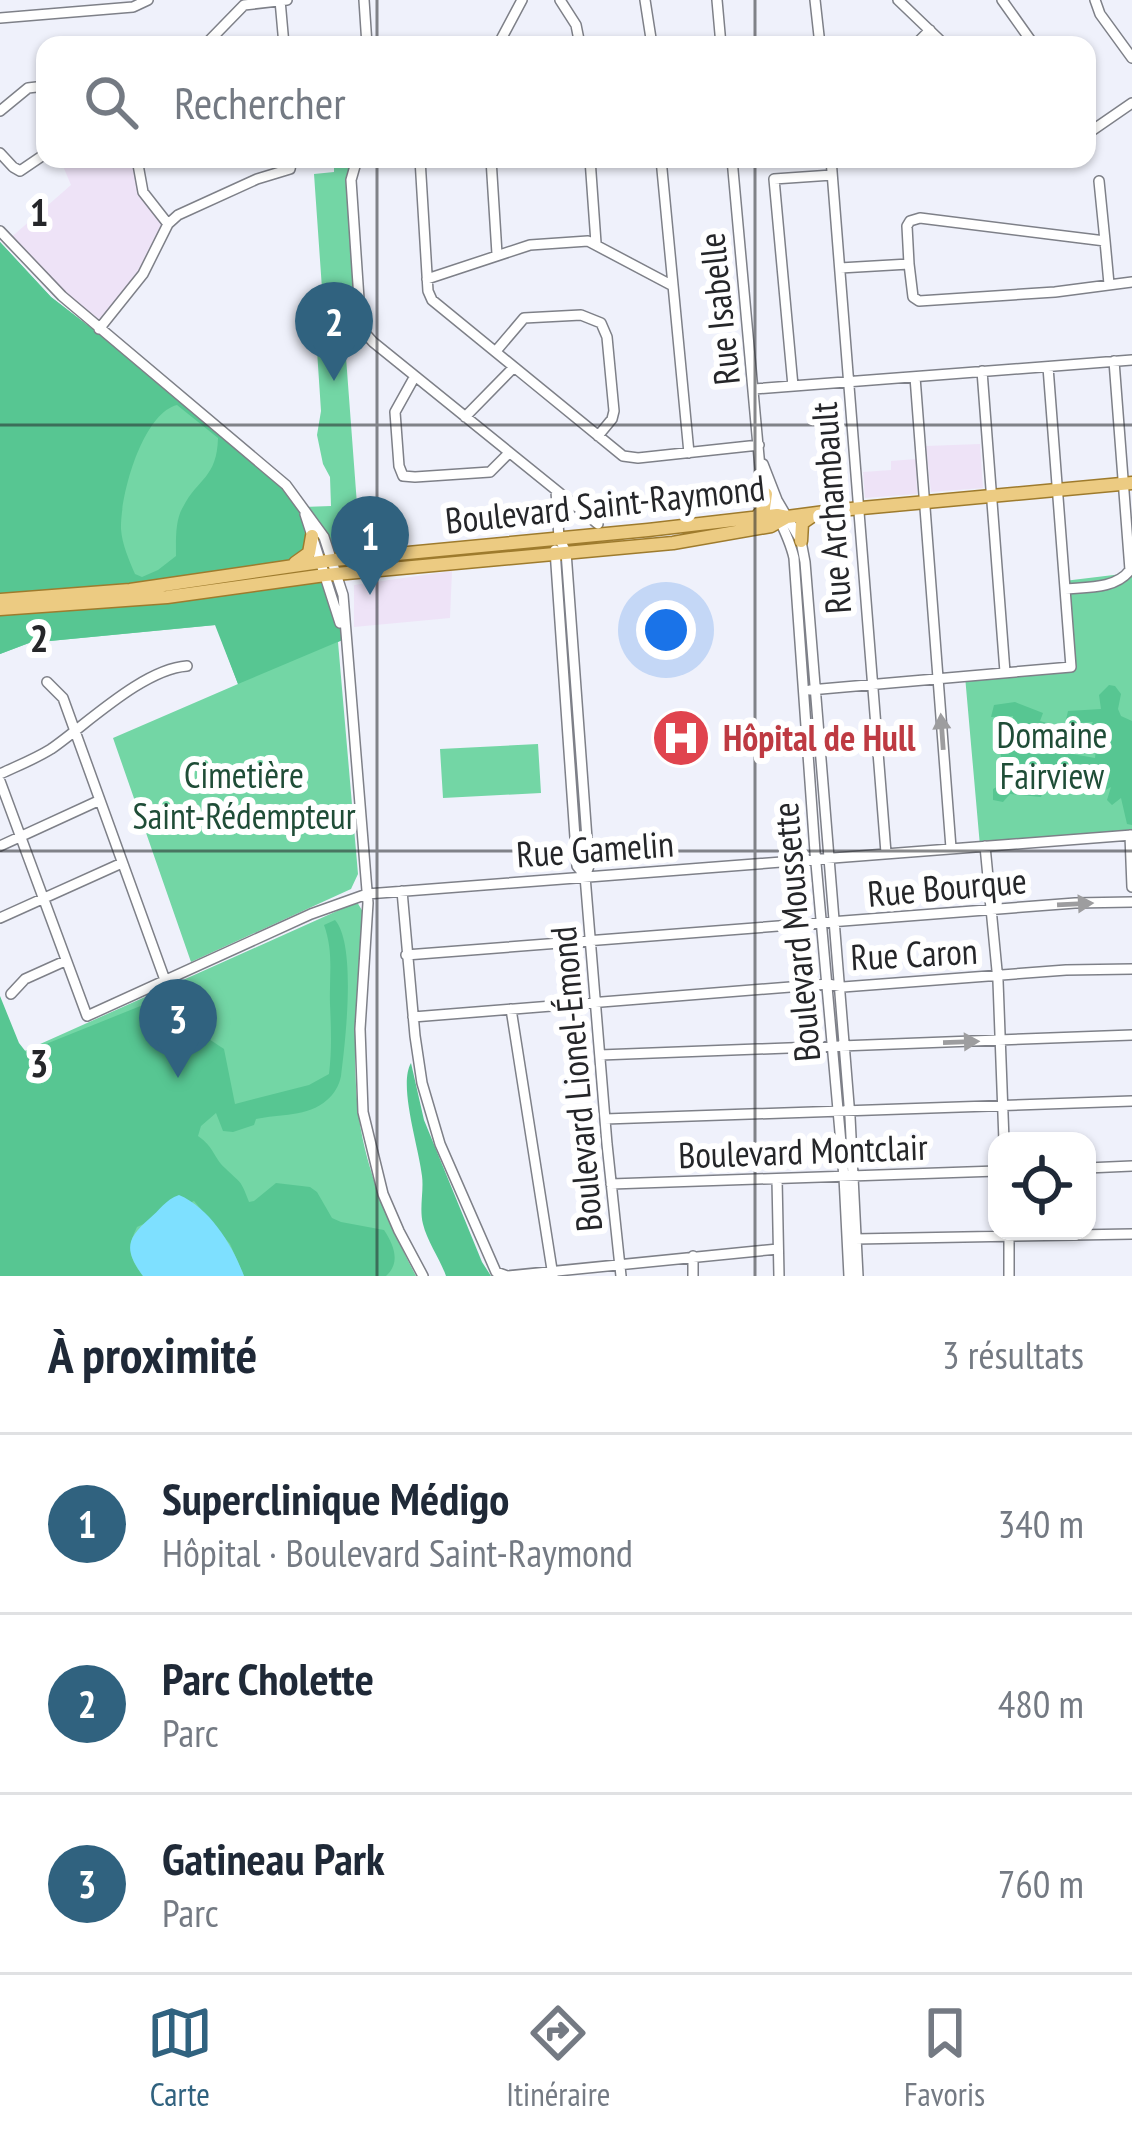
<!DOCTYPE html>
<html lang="fr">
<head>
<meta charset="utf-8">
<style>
  body { margin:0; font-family:"PT Sans Narrow",sans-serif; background:#f2f2f3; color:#1f2937 }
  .controls { position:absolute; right:36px; bottom:36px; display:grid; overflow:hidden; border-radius:24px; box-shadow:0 3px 9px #0004 }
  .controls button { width:108px; height:108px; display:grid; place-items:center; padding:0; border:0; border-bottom:3px solid #e0e1e3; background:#fff; color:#1f2937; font:60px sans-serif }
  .you { position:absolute; left:666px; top:630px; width:42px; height:42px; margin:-30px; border:9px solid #fff; border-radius:50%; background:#1a73e8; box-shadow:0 0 0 18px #1a73e833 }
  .badge { display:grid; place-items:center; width:78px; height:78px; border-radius:50%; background:#30627f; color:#fff; font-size:39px; font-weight:700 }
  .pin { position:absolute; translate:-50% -99px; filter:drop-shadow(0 3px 6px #0008) }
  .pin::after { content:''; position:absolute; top:63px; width:42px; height:36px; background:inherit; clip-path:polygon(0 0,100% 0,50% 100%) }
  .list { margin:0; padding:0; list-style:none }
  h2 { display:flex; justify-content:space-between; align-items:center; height:156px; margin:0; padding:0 48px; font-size:51px }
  h2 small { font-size:39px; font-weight:400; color:#747a83 }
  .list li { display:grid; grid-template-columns:78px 1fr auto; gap:36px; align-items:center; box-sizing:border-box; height:180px; padding:0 48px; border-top:3px solid #e0e1e3 }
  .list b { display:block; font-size:45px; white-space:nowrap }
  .list p { margin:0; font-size:39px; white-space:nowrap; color:#747a83 }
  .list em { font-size:39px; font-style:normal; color:#747a83 }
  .icon { flex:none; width:66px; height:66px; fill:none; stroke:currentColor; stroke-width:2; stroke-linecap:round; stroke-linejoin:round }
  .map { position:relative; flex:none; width:1132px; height:1276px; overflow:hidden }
  .search { position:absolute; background:#fff; box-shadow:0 3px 9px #0004; left:36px; right:36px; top:36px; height:132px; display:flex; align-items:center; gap:30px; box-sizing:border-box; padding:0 42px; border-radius:24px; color:#747a83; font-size:45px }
  .sheet { height:696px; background:#fff }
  nav { display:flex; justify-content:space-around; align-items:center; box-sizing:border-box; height:168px; border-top:3px solid #e0e1e3; background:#fff; font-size:33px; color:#747a83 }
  nav a { display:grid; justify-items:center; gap:6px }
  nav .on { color:#30627f }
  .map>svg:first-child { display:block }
  .commercial { fill:#eee3f7 }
  .green { fill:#73d6a5 }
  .forest { fill:#57c692; fill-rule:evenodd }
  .water { fill:#7ee0ff }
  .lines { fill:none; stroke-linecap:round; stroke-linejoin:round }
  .minor-casing { stroke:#7e8088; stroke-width:12 }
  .major-casing { stroke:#9e7b2d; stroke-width:15 }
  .minor { stroke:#fff; stroke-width:9 }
  .major { stroke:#eccb82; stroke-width:12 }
  .oneway { fill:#9d9d9f }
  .grid { fill:none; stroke:#252629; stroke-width:3; stroke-opacity:0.55 }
  .labels { text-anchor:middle; stroke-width:12; stroke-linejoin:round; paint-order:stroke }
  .street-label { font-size:36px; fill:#252629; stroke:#fff }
  .park-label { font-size:36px; fill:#1f4d37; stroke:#fff }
  .health-label { font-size:36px; font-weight:bold; fill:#be3a42; stroke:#fff; text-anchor:start }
  .grid-label { font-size:39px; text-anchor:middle; font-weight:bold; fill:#252629; stroke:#fff; stroke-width:12; stroke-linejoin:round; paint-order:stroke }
</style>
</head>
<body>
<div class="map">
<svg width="1132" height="1276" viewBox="0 0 1132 1276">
  <rect width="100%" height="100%" fill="#eff1fb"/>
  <path class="commercial" d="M60,159H137L143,192L168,224L149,264L99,329L8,240L71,185Z
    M980,444L983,488L931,492L926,446Z
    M916,459L917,494L865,498L863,472L891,470V461Z
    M452,571L450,618L354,627V585Z"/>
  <path class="green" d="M334,159H357L351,179L364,332L345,344L361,558L334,560L305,512L328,562L347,638L338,642L358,874L351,889L191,962L113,738L238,684L216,625L29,643L0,654V242L51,297L253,453L303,507L331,506L330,477L323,464L317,435L321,411L314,305L323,303L314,174L334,172Z
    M1130,573L1132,574V835L980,846L965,676L1070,667L1064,581Z
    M538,744L541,793L443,798L440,749Z
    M357,902L363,912C359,980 350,1050 359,1118C367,1174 390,1226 416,1276H0V1062Z"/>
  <path class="forest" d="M0,242L51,297L253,453L300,502L328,562L347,638L238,684L215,625L29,643L0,654ZM177,405L218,438C217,478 198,478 183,507C175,520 176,540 176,556L158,570L142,577L135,574C129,560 122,544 121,529C120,496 142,414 177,405Z
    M1109,685L1115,686L1121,694L1118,709L1121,716L1132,721V825L1127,824L1121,798L1112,805L1107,800L1111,787L1104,791L1088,781L1079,780L1078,788L1070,790L1060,781L1046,783L1041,797L1010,794L1003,802L993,800V789L1002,784L1000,734L1014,732L1013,716L991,717L994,705L1015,702L1043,713L1040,721L1050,724L1054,735L1050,750L1095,758L1096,749L1088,730L1093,722L1065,724L1068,711L1101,709L1099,695Z
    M335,920C357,945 345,1044 341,1076C339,1086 334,1094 327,1100C308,1117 279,1114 256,1119L254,1125L233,1132L223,1131L216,1113L201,1126L198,1136C215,1148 213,1157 225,1168C241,1184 240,1178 249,1202L254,1201L276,1183L310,1187L317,1192L332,1218L341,1222L384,1230C394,1245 401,1263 386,1276H244L230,1244L194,1201L137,1227C127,1247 129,1258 143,1276H0V996L19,1043L26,1052L143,1005L149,1025L171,1014L224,1049L235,1104L309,1085L329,1074C332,1049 331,1028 330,1004C329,977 334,952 324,925Z
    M411,1063L424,1120L482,1262L491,1276H446C441,1261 427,1241 423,1224C419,1209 424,1191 422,1176C419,1148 398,1085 411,1063Z"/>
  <path class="water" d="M179,1195C210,1208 233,1246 244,1276H143C124,1250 126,1239 149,1219C160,1210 165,1200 179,1195Z"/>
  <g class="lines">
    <defs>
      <path id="minor" d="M280,0L284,45
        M364,0L367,45
        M560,0L576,25L580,45
        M645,0L652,45
        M717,0L721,45
        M815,0L820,45
        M898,0L945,45
        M1002,0L1034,45
        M1095,0L1100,14L1132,58
        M0,18L133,7L148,0
        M205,45L244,5L287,0
        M498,45L522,0
        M915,45L930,30
        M0,111L28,88L45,86
        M1087,134L1132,103
        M0,153L13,167L20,171L45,154
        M137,159L143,192L168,224
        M357,159L351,180L360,314L364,332L373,342L598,524
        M420,159L428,291L432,300L623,456L638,458L759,445
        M491,159L497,254
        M590,159L596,243
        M661,159L689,453
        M732,159L760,468C765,501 787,526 794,558L815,852L844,1177L849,1276
        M831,159L886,853
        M1099,181L1105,241
        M0,231L62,296L286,485L324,537L343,595L368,903L360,1029L363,1112L383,1194L399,1231L423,1276
        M909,264L907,226L910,221L920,218L1105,241L1109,284
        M840,268L909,264L913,297L919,301L1055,292L1132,282
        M427,279L530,245L588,241L673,286
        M99,329L143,274L168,224L178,215L257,179L290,169L292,159
        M496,351L524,318L581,315L601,323L607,337L614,411L612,419L598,436
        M982,371L1005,672
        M415,376L395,412L399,466L403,476L415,477L490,472L508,454
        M915,377L951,848
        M793,386L774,179L832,175
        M754,389L1132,360
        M465,417L514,367
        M763,464L777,500L801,541L805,562L850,1117L858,1276
        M556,491L559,538L566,552L589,866L585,876L607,1144L621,1276
        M305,514L340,623
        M555,550L577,866L585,876
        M1065,589C1087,587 1116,589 1130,570L1114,361
        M47,682L63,698L165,980
        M810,690L1071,667L1048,367
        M0,774C17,766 35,759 51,749C87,724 143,669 187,666
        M0,781L87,1016L311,914L367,894L1132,835
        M1130,835L1132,887
        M0,846L98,801
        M985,846L998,981L1004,1141
        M402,891L415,1036L422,1083L440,1144L496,1272L507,1276L778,1249
        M0,918L122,863
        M406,955L1075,903L1132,902
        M11,994L25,979L65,961
        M511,1009L553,1276
        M413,1017L828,984L843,987L1066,970L1132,969
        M600,1055L1132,1035
        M605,1119L1132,1101
        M1087,1168L1132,1166
        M777,1179L779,1276
        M611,1184L997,1171
        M1009,1233V1276
        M855,1239L1132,1234
        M693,1256V1276"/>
      <path id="major" d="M755,519L764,508L766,494
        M801,541L802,523L815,514
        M295,563L309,553L312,536
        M0,600L130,590L334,560L648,530L777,515L787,517L840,510L1132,483
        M0,609L167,597L325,575L673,543L771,526L787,517"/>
    </defs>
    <use href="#minor" class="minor-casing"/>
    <use href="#major" class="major-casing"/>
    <use href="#minor" class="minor"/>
    <use href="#major" class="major"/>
  </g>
  <defs><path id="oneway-solid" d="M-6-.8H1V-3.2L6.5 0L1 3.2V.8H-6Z" transform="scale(3)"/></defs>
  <g class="oneway">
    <use href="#oneway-solid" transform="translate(942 732) rotate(-94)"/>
    <use href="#oneway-solid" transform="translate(1075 904) rotate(-3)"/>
    <use href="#oneway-solid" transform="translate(961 1042) rotate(-2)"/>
  </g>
  <path class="grid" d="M377,0V45M755,0V45M377,159V1276M755,159V1276M0,425H1132M0,851H1132"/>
  <defs>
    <symbol id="hospital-disc" viewBox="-11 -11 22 22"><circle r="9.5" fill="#e0444e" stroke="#fff"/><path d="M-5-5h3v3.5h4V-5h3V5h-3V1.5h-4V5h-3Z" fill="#fff"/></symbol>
  </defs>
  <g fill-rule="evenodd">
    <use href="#hospital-disc" x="648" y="705" width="66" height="66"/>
  </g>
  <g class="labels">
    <g class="street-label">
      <text transform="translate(719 309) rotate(-96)" y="13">Rue Isabelle</text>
      <text transform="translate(605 504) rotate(-6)" y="13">Boulevard Saint-Raymond</text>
      <text transform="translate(831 508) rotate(-94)" y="13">Rue Archambault</text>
      <text transform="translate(595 849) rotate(-4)" y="13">Rue Gamelin</text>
      <text transform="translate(947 887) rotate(-5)" y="13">Rue Bourque</text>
      <text transform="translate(796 932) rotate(-95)" y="13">Boulevard Moussette</text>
      <text transform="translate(914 954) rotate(-3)" y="13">Rue Caron</text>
      <text transform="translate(576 1079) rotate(-95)" y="13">Boulevard Lionel-Émond</text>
      <text transform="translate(803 1151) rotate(-2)" y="13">Boulevard Montclair</text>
    </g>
    <g class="park-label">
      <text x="1052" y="748">Domaine<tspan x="1052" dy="41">Fairview</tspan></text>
      <text x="244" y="788">Cimetière<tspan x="244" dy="41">Saint-Rédempteur</tspan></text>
    </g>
    <g class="health-label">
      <text x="723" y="751">Hôpital de Hull</text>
    </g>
  </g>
  <g class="grid-label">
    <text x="39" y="226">1</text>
    <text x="39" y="652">2</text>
    <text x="39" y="1077">3</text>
  </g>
</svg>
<div class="controls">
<button><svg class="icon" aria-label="locate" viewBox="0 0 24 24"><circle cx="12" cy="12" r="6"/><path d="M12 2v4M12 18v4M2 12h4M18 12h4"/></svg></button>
</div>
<div class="you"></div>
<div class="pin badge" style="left:370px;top:595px">1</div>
<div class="pin badge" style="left:334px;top:381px">2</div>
<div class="pin badge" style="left:178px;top:1078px">3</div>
<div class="search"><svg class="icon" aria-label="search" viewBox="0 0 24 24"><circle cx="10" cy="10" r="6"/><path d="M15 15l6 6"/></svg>Rechercher</div>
</div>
<section class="sheet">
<h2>À proximité<small>3 résultats</small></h2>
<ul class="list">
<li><span class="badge">1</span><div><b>Superclinique Médigo</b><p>Hôpital · Boulevard Saint-Raymond</p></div><em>340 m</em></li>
<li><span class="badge">2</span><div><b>Parc Cholette</b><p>Parc</p></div><em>480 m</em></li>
<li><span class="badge">3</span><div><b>Gatineau Park</b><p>Parc</p></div><em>760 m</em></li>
</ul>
</section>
<nav>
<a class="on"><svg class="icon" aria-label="map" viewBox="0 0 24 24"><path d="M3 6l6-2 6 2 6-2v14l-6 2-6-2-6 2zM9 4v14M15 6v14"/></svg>Carte</a>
<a><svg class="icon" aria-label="directions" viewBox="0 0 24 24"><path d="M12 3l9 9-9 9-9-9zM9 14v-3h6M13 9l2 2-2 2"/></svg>Itinéraire</a>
<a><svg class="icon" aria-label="saved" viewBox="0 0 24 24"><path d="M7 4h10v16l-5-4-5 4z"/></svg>Favoris</a>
</nav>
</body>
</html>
